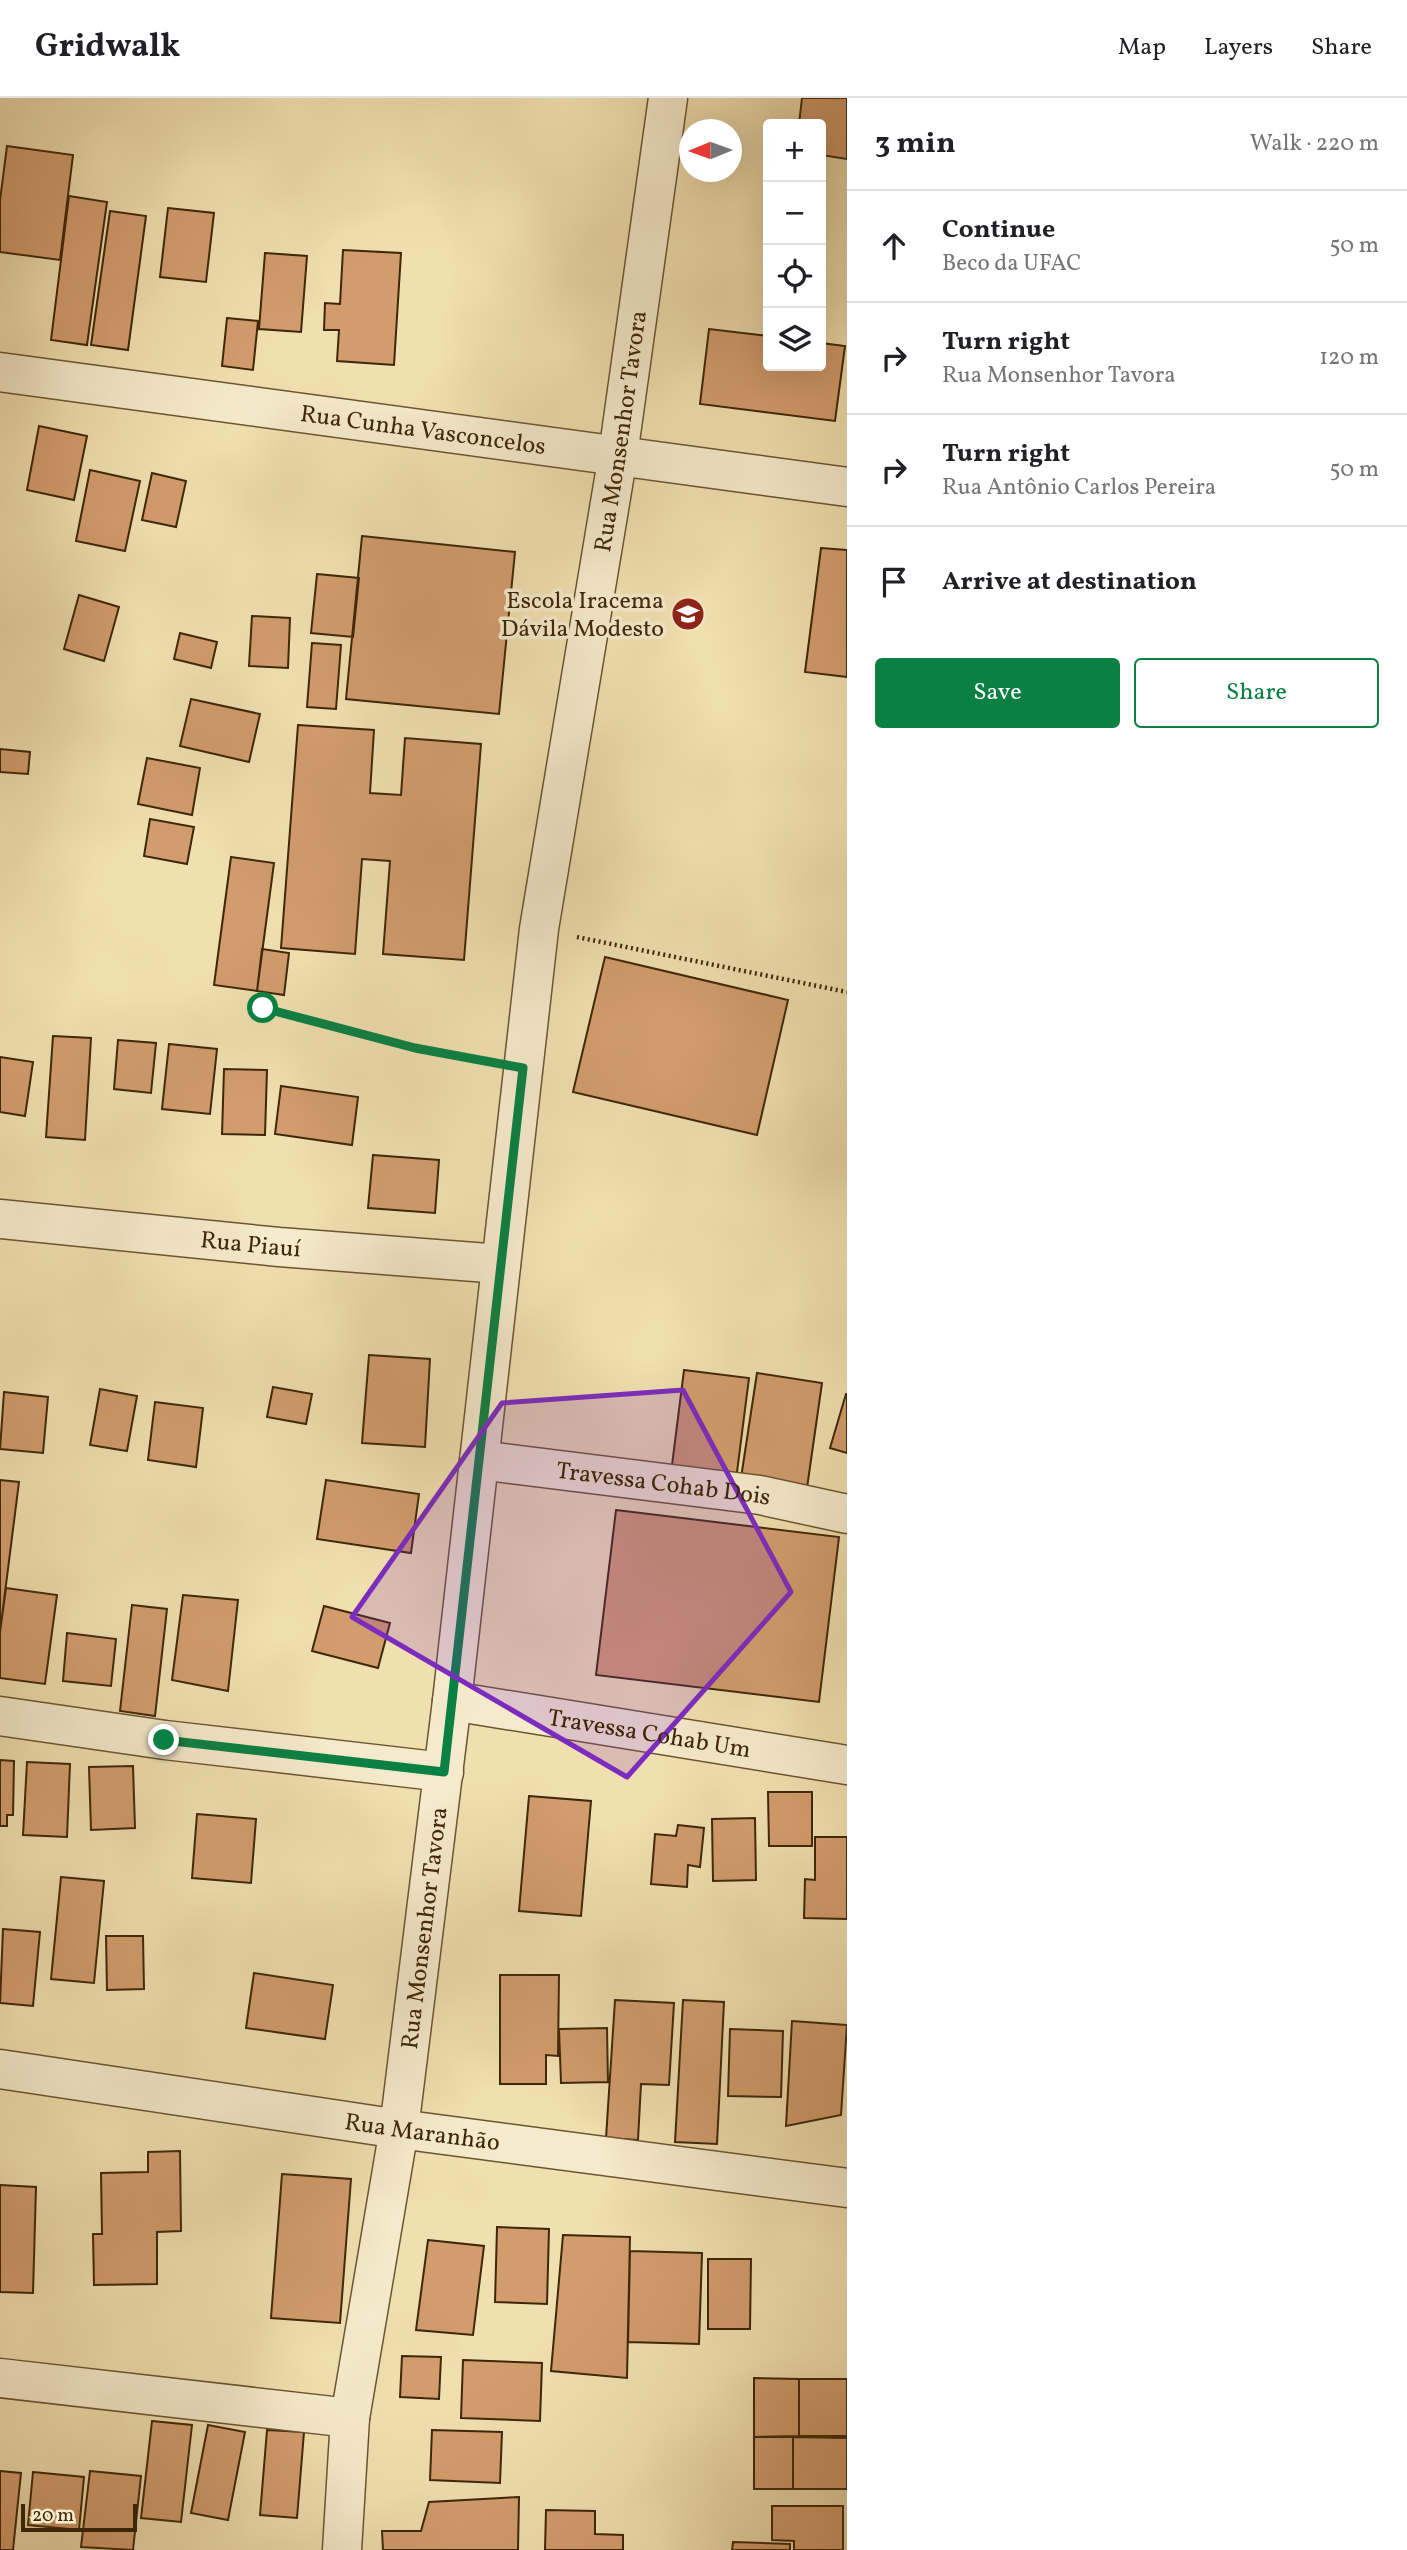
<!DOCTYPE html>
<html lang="en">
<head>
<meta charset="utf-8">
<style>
  body { margin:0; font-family:Vollkorn,serif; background:#f2f2f2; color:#202124 }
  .controls { position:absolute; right:21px; top:21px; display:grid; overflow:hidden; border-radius:7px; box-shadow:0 7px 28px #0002 }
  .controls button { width:63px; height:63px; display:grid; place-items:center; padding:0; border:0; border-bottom:2px solid #e0e0e0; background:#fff; color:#202124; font:35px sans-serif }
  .compass { position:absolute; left:679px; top:21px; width:63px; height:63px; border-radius:50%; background:#fff; box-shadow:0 7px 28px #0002; rotate:269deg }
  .scale { position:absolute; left:21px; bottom:18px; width:116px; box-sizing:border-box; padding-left:7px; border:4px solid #3e2709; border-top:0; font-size:19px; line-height:24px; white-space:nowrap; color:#3e2709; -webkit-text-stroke:5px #f5eacb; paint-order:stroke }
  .stop { position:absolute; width:21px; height:21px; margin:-16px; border:5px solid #0b8043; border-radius:50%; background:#fff }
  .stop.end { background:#0b8043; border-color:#fff; box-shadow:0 2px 7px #0008 }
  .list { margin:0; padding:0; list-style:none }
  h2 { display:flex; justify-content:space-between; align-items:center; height:91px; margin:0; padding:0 28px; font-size:30px }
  h2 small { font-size:23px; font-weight:400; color:#757577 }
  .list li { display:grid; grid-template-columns:46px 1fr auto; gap:21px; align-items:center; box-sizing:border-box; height:112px; padding:0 28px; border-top:2px solid #e0e0e0 }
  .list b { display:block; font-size:26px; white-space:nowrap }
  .list p { margin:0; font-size:23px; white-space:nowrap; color:#757577 }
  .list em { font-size:23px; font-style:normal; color:#757577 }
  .actions { display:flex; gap:14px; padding:21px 28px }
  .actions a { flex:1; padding:16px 0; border:2px solid #0b8043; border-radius:7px; text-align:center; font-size:24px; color:#0b8043 }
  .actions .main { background:#0b8043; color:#fff }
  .icon { flex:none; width:38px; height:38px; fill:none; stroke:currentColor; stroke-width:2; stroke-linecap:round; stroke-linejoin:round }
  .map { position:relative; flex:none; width:847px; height:2452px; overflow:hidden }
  header { display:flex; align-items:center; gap:42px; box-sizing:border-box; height:98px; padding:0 35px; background:#fff; border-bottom:2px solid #e0e0e0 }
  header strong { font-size:33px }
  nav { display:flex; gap:38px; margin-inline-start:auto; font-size:24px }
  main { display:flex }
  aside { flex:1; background:#fff }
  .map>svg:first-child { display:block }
  .building { fill:#d29c6c; stroke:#3e2709; stroke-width:2 }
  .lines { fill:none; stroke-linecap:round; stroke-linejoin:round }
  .street-casing { stroke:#6a5532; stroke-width:41 }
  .path { stroke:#3e2709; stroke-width:4.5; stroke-dasharray:2 3.5; stroke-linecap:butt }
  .street { stroke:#f5eacb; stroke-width:38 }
  .route { stroke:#0b8043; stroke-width:9 }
  .marked { fill:#7b2cbf; fill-opacity:0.2; stroke:#7b2cbf; stroke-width:5; stroke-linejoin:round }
  .labels { text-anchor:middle; stroke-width:7; stroke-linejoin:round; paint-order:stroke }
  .street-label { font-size:24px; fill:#3e2709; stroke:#f5eacb }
  .poi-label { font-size:24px; fill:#3e2709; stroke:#f5eacb; text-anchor:end }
</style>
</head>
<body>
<header>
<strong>Gridwalk</strong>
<nav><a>Map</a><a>Layers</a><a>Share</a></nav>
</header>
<main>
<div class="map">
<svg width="847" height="2452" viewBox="0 0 847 2452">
  <rect width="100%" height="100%" fill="#f0dfaf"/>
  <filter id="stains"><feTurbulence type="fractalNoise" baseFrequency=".00286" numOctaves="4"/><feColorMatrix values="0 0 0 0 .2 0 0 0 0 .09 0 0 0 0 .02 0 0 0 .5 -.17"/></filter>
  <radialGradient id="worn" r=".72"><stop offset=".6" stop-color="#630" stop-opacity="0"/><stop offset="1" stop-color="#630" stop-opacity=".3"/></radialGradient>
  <path class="building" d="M802,0H847V61L821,57V26H799Z
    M7,48L73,57L60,162L0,154V102Z
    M69,98L107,104L87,247L51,242Z
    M168,110L214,115L206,184L160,179Z
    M110,113L146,118L128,252L91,247Z
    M343,152L401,155L394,267L337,263L339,232H324L325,205L340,206Z
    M265,155L307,158L301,234L259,231Z
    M227,220L258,223L253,272L222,268Z
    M709,231L768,238V268H821V245L845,248L835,323L700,306Z
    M39,328L87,338L74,402L27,392Z
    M90,372L140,383L125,453L76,443Z
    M152,375L186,383L176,429L142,422Z
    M362,438L515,454L499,616L346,601Z
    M821,450L847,452V579L805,574Z
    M317,476L359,480L353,539L311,535Z
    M79,497L119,509L104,563L64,551Z
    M252,518L290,520L288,570L249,568Z
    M180,535L217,544L211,570L174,561Z
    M312,545L341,547L336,611L307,609Z
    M191,601L260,616L249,664L180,648Z
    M298,627L374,632L370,695L401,697L405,640L481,646L464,862L383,856L390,763L362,761L355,856L281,850Z
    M0,651L30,654L28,676L0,674Z
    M147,660L200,670L192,717L138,706Z
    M150,721L194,729L187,766L144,758Z
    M231,759L274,765L257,893L214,887Z
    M262,851L289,855L284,897L257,893Z
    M605,859L788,902L757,1037L573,994Z
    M53,938L91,940L85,1042L46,1039Z
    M118,942L156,945L151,995L114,991Z
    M169,946L217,951L210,1016L162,1011Z
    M0,959L33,964L25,1018L0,1014Z
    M224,971L267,972L265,1037L222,1036Z
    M281,988L358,999L352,1047L275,1036Z
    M373,1057L439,1062L435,1115L368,1110Z
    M369,1257L430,1261L425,1349L362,1345Z
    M684,1272L749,1280L736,1382L671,1375Z
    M757,1275L822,1285L807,1390L741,1380Z
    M273,1289L312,1296L306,1326L267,1319Z
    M100,1291L137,1298L127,1353L90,1347Z
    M4,1294L48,1299L43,1355L0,1351Z
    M846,1296H847V1355L830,1350Z
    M155,1304L203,1310L196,1369L148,1362Z
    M0,1382L19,1384L0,1534Z
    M326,1382L419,1396L411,1455L317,1441Z
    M616,1412L839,1439L819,1604L596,1577Z
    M6,1490L57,1497L45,1586L0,1580V1534Z
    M183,1497L238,1502L228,1593L172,1582Z
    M132,1507L167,1511L155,1618L120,1613Z
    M324,1508L390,1525L378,1570L312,1553Z
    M67,1535L116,1541L111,1588L63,1583Z
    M0,1662L14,1663L13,1717H7V1728H0Z
    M27,1664L70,1666L67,1739L23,1737Z
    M133,1668L135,1730L91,1732L89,1669Z
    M768,1694H812V1748H769Z
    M529,1698L591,1703L581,1818L519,1813Z
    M197,1716L256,1721L251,1785L192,1780Z
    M755,1720L756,1782L713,1783L712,1721Z
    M678,1727L704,1730L700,1769L688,1767L687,1789L651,1786L655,1736L676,1738Z
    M815,1739H847V1821L804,1820L805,1781L815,1782Z
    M61,1779L104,1783L94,1885L51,1881Z
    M3,1831L40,1834L33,1908L0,1905Z
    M106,1838H143L144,1891L107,1892Z
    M254,1875L333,1887L325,1941L246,1930Z
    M500,1877H559L558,1958L546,1957V1986H500Z
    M615,1902L674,1905L669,1987L641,1986L638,2042L606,2040Z
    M683,1902L724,1904L717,2046L675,2044Z
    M792,1923L847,1927L841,2017L786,2028Z
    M607,1930L608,1984L561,1985L559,1931Z
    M730,1931L783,1933L781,1999L728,1998Z
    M180,2053L181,2133L157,2134V2186L94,2187L93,2136H102L101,2075L148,2074V2054Z
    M282,2076L351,2081L340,2225L271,2220Z
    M0,2087L36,2089L33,2195L0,2194Z
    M497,2129L549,2131L547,2206L495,2204Z
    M563,2137L630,2139L627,2280L551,2273Z
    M428,2142L484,2148L473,2237L416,2232Z
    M630,2153L702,2155L699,2246L628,2244Z
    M708,2161H751L750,2231H708Z
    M402,2258L441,2259L439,2301L400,2299Z
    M463,2262L542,2265L540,2323L461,2320Z
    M754,2280L799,2281V2338L754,2339Z
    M799,2281H847V2338H799Z
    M152,2323L192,2327L181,2424L141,2420Z
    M208,2327L245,2334L228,2422L191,2415Z
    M267,2332L304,2334L297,2420L260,2417Z
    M432,2332L502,2334L500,2385L430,2382Z
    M754,2339H793V2391H754Z
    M793,2339L847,2340V2391H793Z
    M0,2373L21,2375L13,2452H0Z
    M90,2373L141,2378L133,2452L81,2449Z
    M33,2374L84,2379L79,2432L28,2427Z
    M519,2399L518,2452H383L382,2433H421L429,2404Z
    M772,2408H843V2452H794V2443L772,2442Z
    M546,2412L595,2413V2436L623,2437V2452H545Z
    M733,2444L790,2446V2452H732Z"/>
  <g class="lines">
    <defs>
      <g id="street">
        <path id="s1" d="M0,274L847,389"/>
        <path id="s2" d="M0,1121L279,1149L501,1166"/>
        <path id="s3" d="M479,1362L760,1397L847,1416"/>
        <path id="s4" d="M452,1603L847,1667"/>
        <path d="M0,1618L165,1642L444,1674"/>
        <path id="s5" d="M0,1971L399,2031L847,2090"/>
        <path d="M0,2280L350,2320"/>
        <path id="s6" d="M342,2452L350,2320L399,2031L452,1603L539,831L618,357L668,0"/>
      </g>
    </defs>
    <use href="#street" class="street-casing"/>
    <path class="path" d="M577,839L847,894
      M263,910L415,950L485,963"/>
    <use href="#street" class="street"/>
  </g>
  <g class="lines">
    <path class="route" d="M164,1642L444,1674L523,970L415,950L263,910"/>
  </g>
  <path class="marked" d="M683,1292L791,1494L627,1679L352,1519L502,1305Z"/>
  <defs>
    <symbol id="school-disc" viewBox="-11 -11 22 22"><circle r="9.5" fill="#8f2418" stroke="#f5eacb"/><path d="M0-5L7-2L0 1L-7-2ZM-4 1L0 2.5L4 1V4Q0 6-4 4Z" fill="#fff"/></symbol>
  </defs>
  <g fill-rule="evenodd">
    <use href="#school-disc" x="669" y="497" width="38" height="38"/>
  </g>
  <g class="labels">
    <g class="street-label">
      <text dy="8" stroke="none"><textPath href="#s1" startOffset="427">Rua Cunha Vasconcelos</textPath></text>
      <text dy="8" stroke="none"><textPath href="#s6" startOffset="2138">Rua Monsenhor Tavora</textPath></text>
      <text dy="8" stroke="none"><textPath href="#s2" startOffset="252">Rua Piauí</textPath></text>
      <text dy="8" stroke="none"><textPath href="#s3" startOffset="186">Travessa Cohab Dois</textPath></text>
      <text dy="8" stroke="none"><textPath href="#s4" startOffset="200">Travessa Cohab Um</textPath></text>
      <text dy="8" stroke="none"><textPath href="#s6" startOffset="628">Rua Monsenhor Tavora</textPath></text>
      <text dy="8" stroke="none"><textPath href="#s5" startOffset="427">Rua Maranhão</textPath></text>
    </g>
    <g class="poi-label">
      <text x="664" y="510">Escola Iracema<tspan x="664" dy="28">Dávila Modesto</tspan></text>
    </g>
  </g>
  <rect width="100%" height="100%" filter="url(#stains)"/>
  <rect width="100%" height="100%" fill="url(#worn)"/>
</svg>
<div class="controls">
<button>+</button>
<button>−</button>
<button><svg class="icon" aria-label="locate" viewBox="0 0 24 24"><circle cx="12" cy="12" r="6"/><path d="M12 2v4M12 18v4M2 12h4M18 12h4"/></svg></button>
<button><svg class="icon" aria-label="layers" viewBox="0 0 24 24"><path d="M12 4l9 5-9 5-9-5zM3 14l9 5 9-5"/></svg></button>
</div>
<svg class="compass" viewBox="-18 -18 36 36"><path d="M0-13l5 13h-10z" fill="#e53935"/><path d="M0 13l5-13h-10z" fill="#757577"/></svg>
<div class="scale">20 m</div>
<div class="stop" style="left:263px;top:910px"></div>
<div class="stop end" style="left:164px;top:1642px"></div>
</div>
<aside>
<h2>3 min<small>Walk · 220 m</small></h2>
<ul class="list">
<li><svg class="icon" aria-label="ahead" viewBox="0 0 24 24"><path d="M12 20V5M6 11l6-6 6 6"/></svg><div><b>Continue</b><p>Beco da UFAC</p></div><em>50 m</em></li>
<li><svg class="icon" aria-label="right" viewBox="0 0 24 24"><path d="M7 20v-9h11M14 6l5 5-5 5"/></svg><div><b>Turn right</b><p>Rua Monsenhor Tavora</p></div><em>120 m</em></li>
<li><svg class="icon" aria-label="right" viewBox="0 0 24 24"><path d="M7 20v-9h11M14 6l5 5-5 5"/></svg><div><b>Turn right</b><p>Rua Antônio Carlos Pereira</p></div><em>50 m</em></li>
<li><svg class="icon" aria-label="arrive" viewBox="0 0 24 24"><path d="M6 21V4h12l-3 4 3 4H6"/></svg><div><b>Arrive at destination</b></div></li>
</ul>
<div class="actions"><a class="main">Save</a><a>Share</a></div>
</aside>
</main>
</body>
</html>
